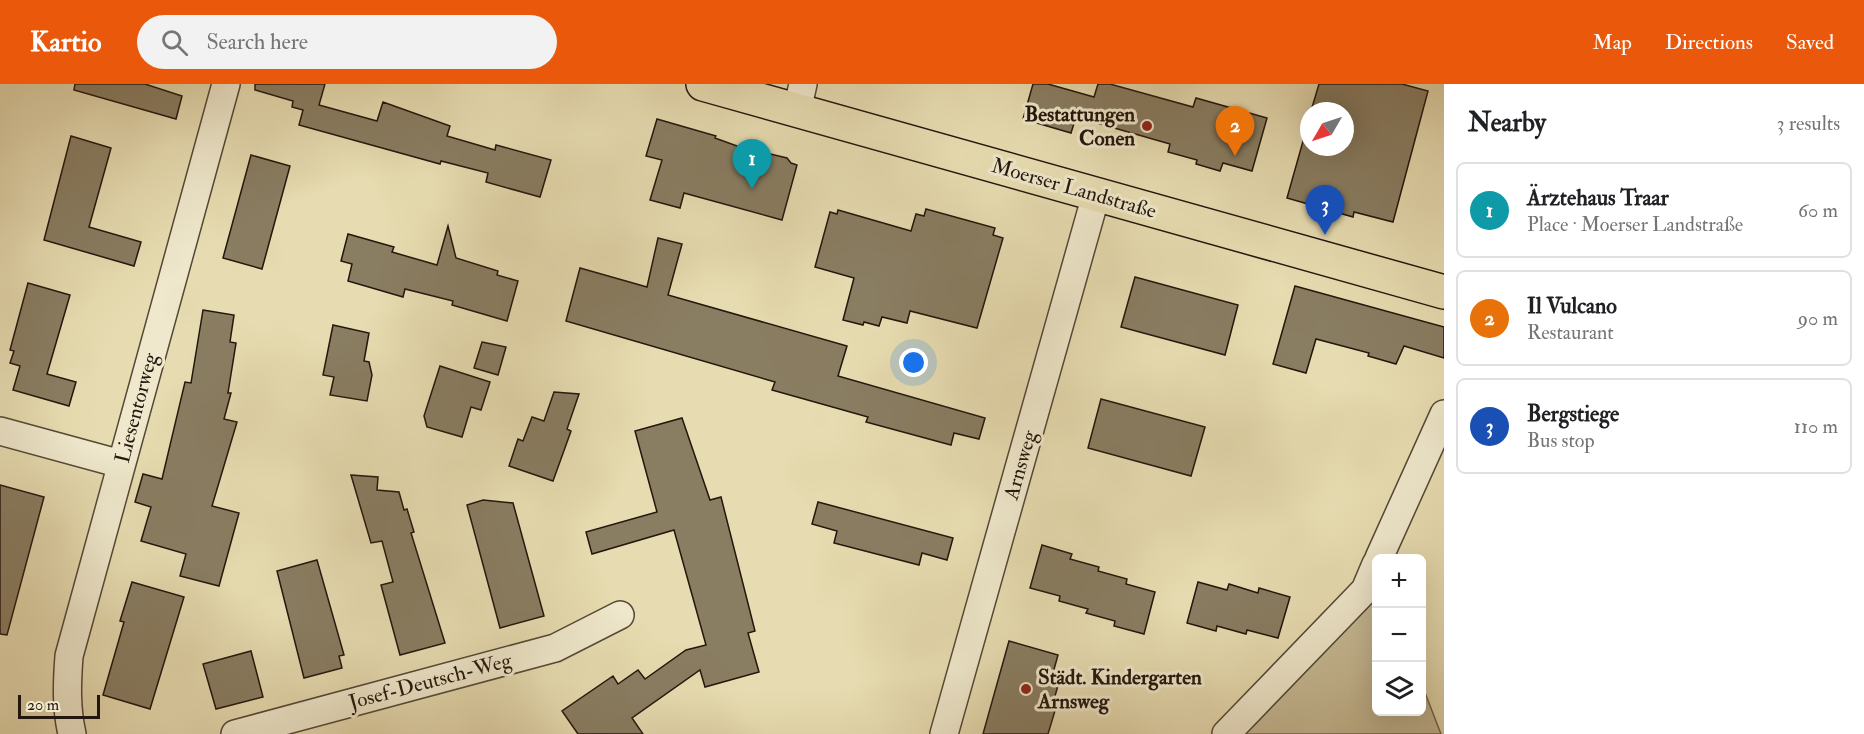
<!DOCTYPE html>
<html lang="en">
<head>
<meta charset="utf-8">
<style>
  body { margin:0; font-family:"IM FELL Double Pica",serif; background:#f2f2f2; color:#202124 }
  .controls { position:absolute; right:18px; bottom:18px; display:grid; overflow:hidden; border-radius:9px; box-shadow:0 6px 24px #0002 }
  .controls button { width:54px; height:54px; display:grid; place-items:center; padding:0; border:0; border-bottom:2px solid #e0e0e0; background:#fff; color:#202124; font:30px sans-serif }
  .compass { position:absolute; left:1300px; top:18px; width:54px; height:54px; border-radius:50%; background:#fff; box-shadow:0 6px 24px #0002; rotate:231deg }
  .scale { position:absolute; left:18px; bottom:15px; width:82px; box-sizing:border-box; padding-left:6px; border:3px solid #23160c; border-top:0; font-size:16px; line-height:21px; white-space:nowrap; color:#23160c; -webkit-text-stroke:4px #efe8cc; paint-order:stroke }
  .you { position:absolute; left:914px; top:279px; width:21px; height:21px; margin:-15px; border:4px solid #fff; border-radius:50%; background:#1a73e8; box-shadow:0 0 0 9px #1a73e833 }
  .badge { display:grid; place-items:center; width:39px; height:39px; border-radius:50%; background:#ea580c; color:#fff; font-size:20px; font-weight:700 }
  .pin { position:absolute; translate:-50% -50px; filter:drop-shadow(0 2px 3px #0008) }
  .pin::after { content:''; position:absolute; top:32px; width:21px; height:18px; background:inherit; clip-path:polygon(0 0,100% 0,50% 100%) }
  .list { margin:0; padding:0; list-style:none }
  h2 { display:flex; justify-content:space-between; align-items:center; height:78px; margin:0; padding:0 24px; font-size:26px }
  h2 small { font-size:20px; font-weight:400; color:#757577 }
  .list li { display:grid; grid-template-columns:39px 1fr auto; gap:18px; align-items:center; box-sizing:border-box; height:96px; margin:0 12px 12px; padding:0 12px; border:2px solid #e0e0e0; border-radius:9px }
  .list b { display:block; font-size:22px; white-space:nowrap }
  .list p { margin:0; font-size:20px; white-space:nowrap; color:#757577 }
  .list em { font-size:20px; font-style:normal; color:#757577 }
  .icon { flex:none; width:33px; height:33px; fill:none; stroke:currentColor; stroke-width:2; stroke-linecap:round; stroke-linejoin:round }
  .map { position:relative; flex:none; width:1444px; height:650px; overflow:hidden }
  header { display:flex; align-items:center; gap:36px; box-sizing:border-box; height:84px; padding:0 30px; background:#ea580c; color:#fff }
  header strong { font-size:28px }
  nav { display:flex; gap:33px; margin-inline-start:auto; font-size:21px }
  .search { width:420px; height:54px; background:#f2f2f2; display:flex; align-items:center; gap:15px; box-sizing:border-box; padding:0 21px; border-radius:33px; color:#757577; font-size:22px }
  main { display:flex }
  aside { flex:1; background:#fff }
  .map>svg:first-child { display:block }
  .green { fill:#c6ba95; stroke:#746850; stroke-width:1.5 }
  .building { fill:#897d62; stroke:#23160c; stroke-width:1.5 }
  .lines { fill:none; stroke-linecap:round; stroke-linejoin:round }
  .minor-casing { stroke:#544835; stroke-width:30 }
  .major-casing { stroke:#23160c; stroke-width:36 }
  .minor { stroke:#efe8cc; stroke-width:27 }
  .major { stroke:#e7dcb1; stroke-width:33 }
  .poi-dot { fill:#8f2418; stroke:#efe8cc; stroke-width:2 }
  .labels { text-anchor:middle; stroke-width:6; stroke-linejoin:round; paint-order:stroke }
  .poi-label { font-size:21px; font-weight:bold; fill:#23160c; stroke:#efe8cc; text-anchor:end }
  .street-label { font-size:21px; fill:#23160c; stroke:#efe8cc }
</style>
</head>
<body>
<header>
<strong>Kartio</strong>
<div class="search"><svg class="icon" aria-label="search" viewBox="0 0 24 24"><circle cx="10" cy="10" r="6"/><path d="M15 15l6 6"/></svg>Search here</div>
<nav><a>Map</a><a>Directions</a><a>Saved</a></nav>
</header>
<main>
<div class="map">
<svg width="1444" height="650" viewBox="0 0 1444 650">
  <rect width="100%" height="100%" fill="#e7dcb1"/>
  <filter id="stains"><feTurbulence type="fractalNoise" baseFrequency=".00333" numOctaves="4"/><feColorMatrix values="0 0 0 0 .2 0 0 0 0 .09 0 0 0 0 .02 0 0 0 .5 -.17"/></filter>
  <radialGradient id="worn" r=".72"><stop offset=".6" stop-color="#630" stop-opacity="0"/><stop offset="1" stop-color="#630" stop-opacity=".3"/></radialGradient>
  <path class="green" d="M1367,509L1376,521V628H1422V601L1441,650H1235Z"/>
  <path class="building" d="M75,0H145L182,12L176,35L74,6Z
    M255,0H325L319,21L377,37L383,18L450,42L447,52L495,66L496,61L551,76L540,113L486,98L488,89L441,77L440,80L299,41L303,26L292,23L293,17L255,6Z
    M1033,0H1048L1094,13L1098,0H1110L1193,23L1196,14L1267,34L1252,87L1223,79L1220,87L1196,80L1197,76L1168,68L1170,60L1076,33L1071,49L1023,35Z
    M1319,0H1402L1428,7L1393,138L1354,128L1353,133L1287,114L1309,36V63H1345V27H1311Z
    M657,35L716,52L715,54L737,62L787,74L791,79L797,81L782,136L684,109L680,124L650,116L662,76L646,72Z
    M71,52L111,64L89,143L141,158L134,182L44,156Z
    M251,71L290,82L262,185L223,174Z
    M926,125L995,144L993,151L1003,154L977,244L910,227L907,239L882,233L879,242L864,238L863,241L843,236L854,194L815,183L830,128L837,130L838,126L911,147L916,130L924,132Z
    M448,142L456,174L498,187L497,191L518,197L507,237L452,221L453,217L405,205L403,213L348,197L352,180L341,177L348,150L394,163L392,168L437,181Z
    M658,154L682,160L668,211L847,262L838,292L985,334L979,355L954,349L951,361L866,338L868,333L772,306L775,298L566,237L580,184L647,203Z
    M1135,193L1238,221L1225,271L1121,243Z
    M28,199L70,211L47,290L76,298L69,322L13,306L20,282L10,279L14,267L10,266Z
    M1295,202L1444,243V274L1404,262L1396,280L1368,272L1369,269L1316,255L1306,289L1273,280Z
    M203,226L234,231L230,258L236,259L228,309H231L224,335L237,338L212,422L239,429L219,502L180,492L186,470L141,457L151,423L135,418L143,390L162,395L185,298L191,299Z
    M333,241L369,249L364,277L369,278L372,291L367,317L330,311L334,293L323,291Z
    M482,258L506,263L498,291L474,284Z
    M440,282L490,298L481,326L471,323L462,353L427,343L424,332Z
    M554,308L579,310L567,345L571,347L553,397L509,382L518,355L523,357L532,333L544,337Z
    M1101,315L1205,343L1191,392L1088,364Z
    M682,334L710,416L721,413L755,547L748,549L759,588L705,603L700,586L632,634L643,650H578L562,627L613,592L618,600L638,586L645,595L686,566L706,561L674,446L592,470L586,448L657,428L635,347Z
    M351,391L378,393L377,406L399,408L404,426L407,425L414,448L411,449L445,559L400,571L381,501L393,498L382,457L371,459Z
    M0,401L44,413L7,551L0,550Z
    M483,416L513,419L544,532L500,544L467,421Z
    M818,418L953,454L947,476L922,469L919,481L834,459L837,447L812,440Z
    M1042,461L1072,470L1070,475L1099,483L1098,487L1127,495L1126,500L1155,508L1144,550L1114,542L1115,537L1086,529L1088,525L1059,517L1060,512L1030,504Z
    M317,476L344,571L339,572L342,584L304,594L277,487Z
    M132,498L184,513L150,625L103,611L124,538L120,537Z
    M1198,498L1227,506L1229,500L1258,509L1259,504L1290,513L1278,554L1247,546L1246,550L1217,542L1216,547L1187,539Z
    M1009,557L1058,571L1053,589L1061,591L1053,619L1057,620L1048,650H983Z
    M251,567L263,613L216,625L203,580Z"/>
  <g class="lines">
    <defs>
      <path id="minor" d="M797,27L803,0
        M0,347L121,380
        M1379,474L1444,330
        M72,650C66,624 67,599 69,572L226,0
        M235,650L555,564L620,531
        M944,650L1096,111
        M1226,650L1365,506L1376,480"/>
      <path id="major" d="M703,0L1444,208"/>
    </defs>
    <use href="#minor" class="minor-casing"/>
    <use href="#major" class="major-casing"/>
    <use href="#minor" class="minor"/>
    <use href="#major" class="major"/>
  </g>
  <g class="poi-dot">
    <circle cx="1147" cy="42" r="6"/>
    <circle cx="1026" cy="605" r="6"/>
  </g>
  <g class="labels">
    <g class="poi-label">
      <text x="1135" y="37">Bestattungen<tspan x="1135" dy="24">Conen</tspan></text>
      <text x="1038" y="600" text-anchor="start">Städt. Kindergarten<tspan x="1038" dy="24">Arnsweg</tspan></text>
    </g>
    <g class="street-label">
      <text transform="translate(1074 104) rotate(16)" y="7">Moerser Landstraße</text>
      <text transform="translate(136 324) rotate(-75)" y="7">Liesentorweg</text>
      <text transform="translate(1020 381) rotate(-74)" y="7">Arnsweg</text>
      <text transform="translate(430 597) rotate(-15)" y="7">Josef-Deutsch-Weg</text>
    </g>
  </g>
  <rect width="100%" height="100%" filter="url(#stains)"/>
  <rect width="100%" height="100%" fill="url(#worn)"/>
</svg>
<div class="controls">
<button>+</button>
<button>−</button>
<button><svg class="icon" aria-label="layers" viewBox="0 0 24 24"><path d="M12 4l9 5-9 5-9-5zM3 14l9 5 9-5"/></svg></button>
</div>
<svg class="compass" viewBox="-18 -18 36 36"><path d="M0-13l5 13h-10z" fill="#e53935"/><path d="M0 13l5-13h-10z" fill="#757577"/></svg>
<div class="scale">20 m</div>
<div class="you"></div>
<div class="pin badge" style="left:752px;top:105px;background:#0f9aa8">1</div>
<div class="pin badge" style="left:1235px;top:72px;background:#e8710a">2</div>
<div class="pin badge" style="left:1325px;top:151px;background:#1a4fb4">3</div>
</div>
<aside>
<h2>Nearby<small>3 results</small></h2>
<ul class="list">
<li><span class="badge" style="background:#0f9aa8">1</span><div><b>Ärztehaus Traar</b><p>Place · Moerser Landstraße</p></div><em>60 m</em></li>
<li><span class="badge" style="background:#e8710a">2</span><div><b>Il Vulcano</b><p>Restaurant</p></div><em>90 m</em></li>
<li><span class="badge" style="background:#1a4fb4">3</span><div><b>Bergstiege</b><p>Bus stop</p></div><em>110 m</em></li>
</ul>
</aside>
</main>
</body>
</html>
